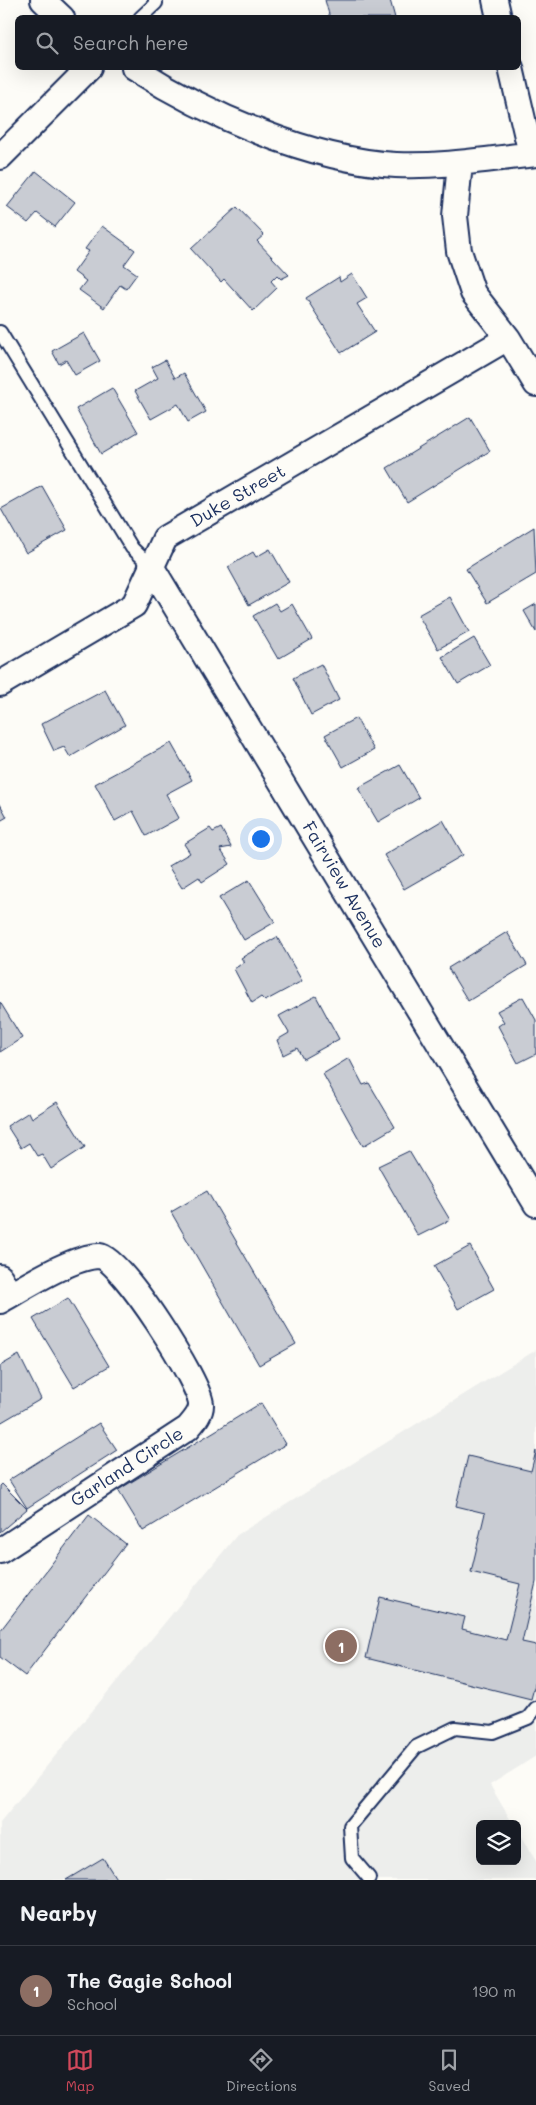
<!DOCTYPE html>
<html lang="en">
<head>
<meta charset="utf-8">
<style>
  body { margin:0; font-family:Mali,sans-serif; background:#242831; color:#f1f3f6 }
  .controls { position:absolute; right:15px; bottom:15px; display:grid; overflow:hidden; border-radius:8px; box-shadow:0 5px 20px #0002 }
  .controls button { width:45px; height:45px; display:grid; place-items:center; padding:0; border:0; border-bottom:1px solid #363941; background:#171b24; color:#f1f3f6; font:25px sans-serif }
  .you { position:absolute; left:260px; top:838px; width:18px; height:18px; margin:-12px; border:4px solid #fff; border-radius:50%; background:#1a73e8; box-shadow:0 0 0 8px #1a73e833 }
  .badge { display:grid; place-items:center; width:32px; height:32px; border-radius:50%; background:#d1495b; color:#fff; font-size:16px; font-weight:700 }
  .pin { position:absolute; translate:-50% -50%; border:2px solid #fff; box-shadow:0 1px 5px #0006 }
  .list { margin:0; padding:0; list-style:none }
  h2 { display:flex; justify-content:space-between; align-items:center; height:65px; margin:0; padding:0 20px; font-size:21px }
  h2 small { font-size:16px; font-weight:400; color:#9ea1a6 }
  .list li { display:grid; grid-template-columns:32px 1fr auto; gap:15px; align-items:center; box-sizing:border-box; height:90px; padding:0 20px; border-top:1px solid #363941 }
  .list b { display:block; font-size:19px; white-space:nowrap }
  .list p { margin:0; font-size:16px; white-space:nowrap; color:#9ea1a6 }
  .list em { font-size:16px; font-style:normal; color:#9ea1a6 }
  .icon { flex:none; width:28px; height:28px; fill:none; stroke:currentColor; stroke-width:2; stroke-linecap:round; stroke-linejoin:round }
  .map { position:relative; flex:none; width:536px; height:1880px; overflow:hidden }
  .search { position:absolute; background:#171b24; box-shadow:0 5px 20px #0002; left:15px; right:15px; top:15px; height:55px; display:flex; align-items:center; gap:12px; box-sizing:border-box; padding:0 18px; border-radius:8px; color:#9ea1a6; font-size:19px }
  .sheet { height:155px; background:#171b24 }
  nav { display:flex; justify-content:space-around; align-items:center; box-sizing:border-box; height:70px; border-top:1px solid #363941; background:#171b24; font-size:14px; color:#9ea1a6 }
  nav a { display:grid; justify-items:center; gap:2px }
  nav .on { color:#d1495b }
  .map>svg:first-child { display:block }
  .built { fill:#edeeec }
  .building { fill:#c9ccd3; stroke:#1b2f5e }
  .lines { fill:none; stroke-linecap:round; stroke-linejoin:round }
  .service-casing { stroke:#1b2f5e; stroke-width:16 }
  .minor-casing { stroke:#1b2f5e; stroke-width:28 }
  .service { stroke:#fdfcf7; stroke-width:12 }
  .minor { stroke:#fdfcf7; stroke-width:24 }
  .labels { text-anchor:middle; stroke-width:4.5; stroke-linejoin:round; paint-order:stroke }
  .street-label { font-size:18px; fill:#1b2f5e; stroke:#fdfcf7 }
</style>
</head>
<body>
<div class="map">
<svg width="536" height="1880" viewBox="0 0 536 1880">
  <rect width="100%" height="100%" fill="#fdfcf7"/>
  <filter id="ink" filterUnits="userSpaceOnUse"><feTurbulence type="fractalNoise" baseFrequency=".02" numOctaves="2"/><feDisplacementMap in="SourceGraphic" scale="10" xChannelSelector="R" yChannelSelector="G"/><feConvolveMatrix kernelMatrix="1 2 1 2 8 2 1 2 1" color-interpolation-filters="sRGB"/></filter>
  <g filter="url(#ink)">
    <path class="built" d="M536,1350V1756L490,1785L513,1824H480V1861H517V1830L536,1861V1880H0V1823L237,1535Z"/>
    <path class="building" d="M325,0H390L395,18H330Z
      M36,171L75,202L55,227L37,213L28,223L7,207Z
      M237,207L264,235L257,241L289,275L281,279L277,275L271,281L277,288L253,311L224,279L221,282L191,249Z
      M102,226L135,250L124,265L137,274L126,289L120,285L104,308L79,290L86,281L74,272L89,251L85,249Z
      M352,274L367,298L357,304L375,332L341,353L306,298L339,277L340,282Z
      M84,333L100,361L75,375L66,360L59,364L52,351Z
      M165,360L175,378L184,373L206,412L188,422L178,404L151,419L135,391L158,378L152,367Z
      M112,388L138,432L101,454L76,409Z
      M470,417L490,451L407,502L387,468Z
      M42,486L67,530L26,553L1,509Z
      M534,527L536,574L487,603L466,569Z
      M270,549L289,582L249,605L228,567L253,552L256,557Z
      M450,597L469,632L438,649L418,615Z
      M275,603L280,611L292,604L312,639L278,659L253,616Z
      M536,604V632L524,611Z
      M474,638L490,665L458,684L442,657Z
      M321,664L339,700L311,715L293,678Z
      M105,690L125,725L70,757L64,747L54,751L41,724Z
      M356,718L374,750L343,767L325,735Z
      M171,743L192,780L166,794L179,818L146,836L133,811L115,821L95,784Z
      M400,765L419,798L378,822L358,788Z
      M0,804L7,817L0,821Z
      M443,820L463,855L404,889L384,855Z
      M210,828L213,832L221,828L231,847L220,849L230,864L202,882L199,877L182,888L168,866L190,853L184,844Z
      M249,880L275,922L244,940L219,898Z
      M507,932L527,965L468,1001L448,968Z
      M277,937L302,981L265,1001L261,997L252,1003L234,969L244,962L241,958Z
      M316,996L339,1039L303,1059L297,1048L283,1055L277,1040L289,1033L279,1016Z
      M523,997L536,1020V1054L518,1063L498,1026L504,1022L497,1011Z
      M0,1002L22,1038L0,1052Z
      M349,1058L363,1085L369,1083L395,1127L363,1146L323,1074Z
      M57,1102L85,1147L51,1169L42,1154L37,1156L29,1143L21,1148L7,1126L29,1112L32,1118Z
      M409,1151L450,1220L418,1236L378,1166Z
      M207,1191L296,1344L259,1365L171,1212Z
      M470,1246L494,1289L458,1309L434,1266Z
      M68,1298L109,1366L74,1387L33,1319Z
      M19,1355L41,1399L0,1423V1366Z
      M261,1403L286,1444L143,1531L118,1490Z
      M99,1423L117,1450L27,1508L9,1480Z
      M536,1451V1582L522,1642L536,1645V1680L531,1699L366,1658L380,1597L465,1617L462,1629L506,1640L520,1584L471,1572L485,1513L456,1506L468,1456L531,1471Z
      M2,1484L27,1509L0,1532V1486Z
      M89,1515L126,1544L25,1676L0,1657V1631Z
      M103,1858L117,1880H66Z"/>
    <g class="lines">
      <defs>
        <path id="service" d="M140,18L156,3L155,0
          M0,332L132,548L151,566
          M369,1878L352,1858L350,1826L416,1747L455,1728L493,1732L528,1718L536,1708"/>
        <path id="minor" d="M43,0L62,18
          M495,0L499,18
          M134,68C206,114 309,160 396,165C443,167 489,159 536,154
          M511,68L531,154
          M0,157L89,68
          M460,163L455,216L459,251L473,293L508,338L536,384
          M151,566L536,1204
          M0,684L134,605L165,538L508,338
          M0,1277L10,1295
          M0,1301C23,1288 75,1255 100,1256C120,1257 202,1385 201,1405C201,1414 193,1422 188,1428L0,1551"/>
      </defs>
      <use href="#service" class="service-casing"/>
      <use href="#minor" class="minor-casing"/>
      <use href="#service" class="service"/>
      <use href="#minor" class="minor"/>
    </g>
  </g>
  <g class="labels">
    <g class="street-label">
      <text transform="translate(238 496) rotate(-30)" y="6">Duke Street</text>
      <text transform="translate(344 885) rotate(59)" y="6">Fairview Avenue</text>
      <text transform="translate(127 1467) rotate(-33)" y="6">Garland Circle</text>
    </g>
  </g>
</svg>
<div class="controls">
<button><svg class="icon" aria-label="layers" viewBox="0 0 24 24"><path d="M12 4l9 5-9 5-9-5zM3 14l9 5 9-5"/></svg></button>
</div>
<div class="you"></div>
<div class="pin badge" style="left:341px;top:1646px;background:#8d6e63">1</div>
<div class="search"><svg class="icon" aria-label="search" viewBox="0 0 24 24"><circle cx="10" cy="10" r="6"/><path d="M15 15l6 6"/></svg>Search here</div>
</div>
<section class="sheet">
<h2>Nearby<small></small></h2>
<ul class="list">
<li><span class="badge" style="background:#8d6e63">1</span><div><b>The Gagie School</b><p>School</p></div><em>190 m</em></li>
</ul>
</section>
<nav>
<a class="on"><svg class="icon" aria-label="map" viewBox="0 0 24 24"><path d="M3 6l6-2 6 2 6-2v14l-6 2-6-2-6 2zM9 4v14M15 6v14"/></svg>Map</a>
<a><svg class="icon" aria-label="directions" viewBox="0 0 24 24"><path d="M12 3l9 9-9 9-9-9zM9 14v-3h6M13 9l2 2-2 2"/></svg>Directions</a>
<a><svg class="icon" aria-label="saved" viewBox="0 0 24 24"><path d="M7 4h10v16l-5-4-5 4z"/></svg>Saved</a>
</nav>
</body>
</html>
